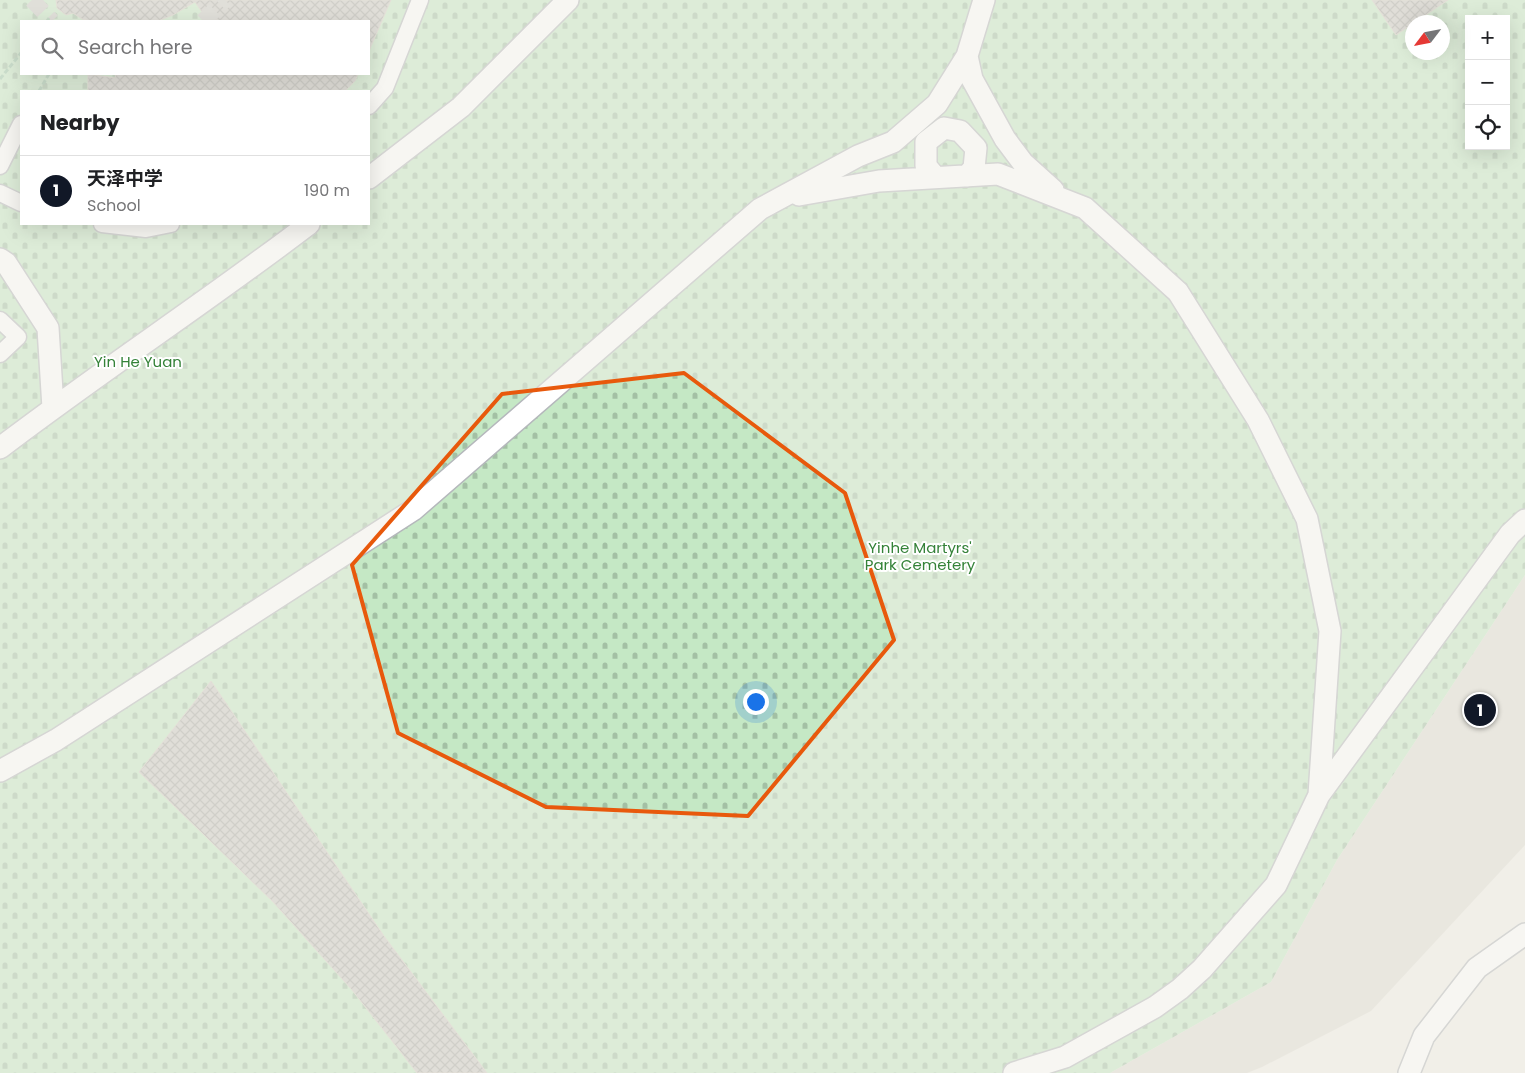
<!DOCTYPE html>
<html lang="en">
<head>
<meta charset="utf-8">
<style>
  body { margin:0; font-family:Poppins,"Noto Sans SC",sans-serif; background:#f2f2f2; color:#202124 }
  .controls { position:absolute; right:15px; top:15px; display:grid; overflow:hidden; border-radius:0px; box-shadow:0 5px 20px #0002 }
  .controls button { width:45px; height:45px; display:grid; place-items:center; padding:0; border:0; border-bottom:1px solid #e0e0e0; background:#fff; color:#202124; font:25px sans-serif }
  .compass { position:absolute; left:1405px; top:15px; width:45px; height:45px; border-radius:50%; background:#fff; box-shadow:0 5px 20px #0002; rotate:238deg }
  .you { position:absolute; left:755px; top:701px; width:18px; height:18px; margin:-12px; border:4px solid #fff; border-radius:50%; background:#1a73e8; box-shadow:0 0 0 8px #1a73e833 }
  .badge { display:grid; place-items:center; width:32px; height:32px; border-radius:50%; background:#111827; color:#fff; font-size:16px; font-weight:700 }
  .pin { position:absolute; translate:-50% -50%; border:2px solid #fff; box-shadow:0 1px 5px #0006 }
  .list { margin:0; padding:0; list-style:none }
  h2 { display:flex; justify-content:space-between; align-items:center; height:65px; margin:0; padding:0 20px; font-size:21px }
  h2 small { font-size:16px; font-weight:400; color:#757577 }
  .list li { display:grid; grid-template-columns:32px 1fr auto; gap:15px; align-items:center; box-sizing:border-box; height:70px; padding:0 20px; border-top:1px solid #e0e0e0 }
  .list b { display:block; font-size:19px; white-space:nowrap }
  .list p { margin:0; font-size:16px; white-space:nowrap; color:#757577 }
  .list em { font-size:16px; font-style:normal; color:#757577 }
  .icon { flex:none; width:28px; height:28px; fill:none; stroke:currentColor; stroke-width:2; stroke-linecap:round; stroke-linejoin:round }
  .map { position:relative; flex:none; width:1525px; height:1073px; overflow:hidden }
  .search { position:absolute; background:#fff; box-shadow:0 5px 20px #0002; left:20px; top:20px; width:350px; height:55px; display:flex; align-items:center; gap:12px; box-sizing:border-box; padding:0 18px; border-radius:0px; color:#757577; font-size:19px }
  .panel { position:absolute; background:#fff; box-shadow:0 5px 20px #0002; left:20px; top:90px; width:350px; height:135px; border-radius:0px }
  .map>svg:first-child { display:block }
  .education { fill:#e1ded6 }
  .cemetery { fill:url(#cemetery-stones); fill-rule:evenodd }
  .building { fill:url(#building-cross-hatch); stroke:#d6d1c6 }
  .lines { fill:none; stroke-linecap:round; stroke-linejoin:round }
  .pedestrian-tunnel { stroke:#ccccc8; stroke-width:16; stroke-dasharray:16 8; stroke-linecap:butt }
  .pedestrian-casing { stroke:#b5b8bc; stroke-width:19 }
  .minor-casing { stroke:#b5b8bc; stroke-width:24 }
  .path { stroke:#9cc7a9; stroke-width:3; stroke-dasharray:5 2.5; stroke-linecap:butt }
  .pedestrian { stroke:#fff; stroke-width:16 }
  .minor { stroke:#fff; stroke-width:21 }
  .marked { fill:none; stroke:#e8590c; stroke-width:4; stroke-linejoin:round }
  .labels { text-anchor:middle; stroke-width:4; stroke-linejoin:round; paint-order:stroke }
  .park-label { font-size:15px; fill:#348238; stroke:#fff }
</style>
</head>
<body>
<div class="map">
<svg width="1525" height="1073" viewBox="0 0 1525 1073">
  <defs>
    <pattern id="cemetery-stones" width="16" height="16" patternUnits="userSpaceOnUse" patternTransform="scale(1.25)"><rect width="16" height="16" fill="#c5e8c5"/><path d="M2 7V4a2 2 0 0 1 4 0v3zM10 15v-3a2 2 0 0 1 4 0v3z" fill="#a3c0a4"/></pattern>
    <pattern id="building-cross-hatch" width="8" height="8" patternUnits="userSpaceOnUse" patternTransform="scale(1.25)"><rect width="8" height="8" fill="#cccac5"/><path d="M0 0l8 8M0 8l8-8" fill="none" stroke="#a9a8a4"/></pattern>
  </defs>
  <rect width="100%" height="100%" fill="#f1efe8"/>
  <path class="education" d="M1525,575V845L1371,1011L1262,1067L1247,1073H1110L1271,982L1337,860Z"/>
  <path class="cemetery" d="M0,0H1525V575L1337,860L1271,982L1110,1073H0ZM1469,19H1506V146H1469ZM21,21H369V74H21ZM1412,22H1442V52H1412ZM21,91H369V224H21Z"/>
  <path class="building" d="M56,0H391L369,51V21H208L195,2L173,15L158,21H89L82,19L73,13L66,15L57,8Z
    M1372,0H1448L1396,35Z
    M88,74L115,78L116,74H168L169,75L174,74H358L355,81L345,91H88Z
    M211,681L384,936L487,1073H417L352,990L273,902L139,772Z"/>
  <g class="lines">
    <path class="pedestrian-tunnel" d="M32,0L52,21
      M203,21L225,0"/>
    <defs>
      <path id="pedestrian" d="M369,106L385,88L420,0
        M0,166L21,124
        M0,193L21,203
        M102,224L146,229L171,224
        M0,320L18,337L0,354"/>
      <path id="minor" d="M967,56L972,79L1005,139L1023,163L1053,190
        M935,177L926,166V142L944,128L960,131L976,148L974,168L967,176
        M369,178L461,107L568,0
        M799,195L879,181L998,174L1085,208L1178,292L1258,420L1307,519L1330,631L1319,795
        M0,259L6,263L48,328L53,408
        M0,448C101,371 208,301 309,224
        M0,771L56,740L413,510L760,209L858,156L893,142L937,104L967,56L984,0
        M1014,1073L1065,1057L1155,1007L1180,989L1202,969L1276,885L1319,795L1510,534L1525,520
        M1409,1073L1424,1036L1477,968L1525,934"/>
    </defs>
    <use href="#pedestrian" class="pedestrian-casing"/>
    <use href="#minor" class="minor-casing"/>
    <path class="path" d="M47,21L49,18
      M0,79L21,53
      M39,91L49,74"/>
    <use href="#pedestrian" class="pedestrian"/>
    <use href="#minor" class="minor"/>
  </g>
  <path d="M0 0H1525V1073H0ZM684,373L845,493L894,640L748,816L546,807L398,733L352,565L502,394Z" fill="#f1efe8" fill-opacity=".55" fill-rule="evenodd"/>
  <path class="marked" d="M684,373L845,493L894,640L748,816L546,807L398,733L352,565L502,394Z"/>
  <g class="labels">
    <g class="park-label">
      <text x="138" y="367">Yin He Yuan</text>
      <text x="920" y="553">Yinhe Martyrs'<tspan x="920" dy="17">Park Cemetery</tspan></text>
    </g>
  </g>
</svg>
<div class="controls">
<button>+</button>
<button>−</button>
<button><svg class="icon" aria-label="locate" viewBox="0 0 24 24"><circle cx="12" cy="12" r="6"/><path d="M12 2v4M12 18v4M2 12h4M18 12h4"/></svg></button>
</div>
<svg class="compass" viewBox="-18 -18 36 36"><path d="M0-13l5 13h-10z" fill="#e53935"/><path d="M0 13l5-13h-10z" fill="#757577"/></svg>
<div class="you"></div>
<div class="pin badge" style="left:1480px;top:710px">1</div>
<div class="search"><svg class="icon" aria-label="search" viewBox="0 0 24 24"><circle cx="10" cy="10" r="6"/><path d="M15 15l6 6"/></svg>Search here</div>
<section class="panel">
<h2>Nearby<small></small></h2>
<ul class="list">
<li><span class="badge">1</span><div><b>天泽中学</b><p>School</p></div><em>190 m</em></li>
</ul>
</section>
</div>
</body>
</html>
